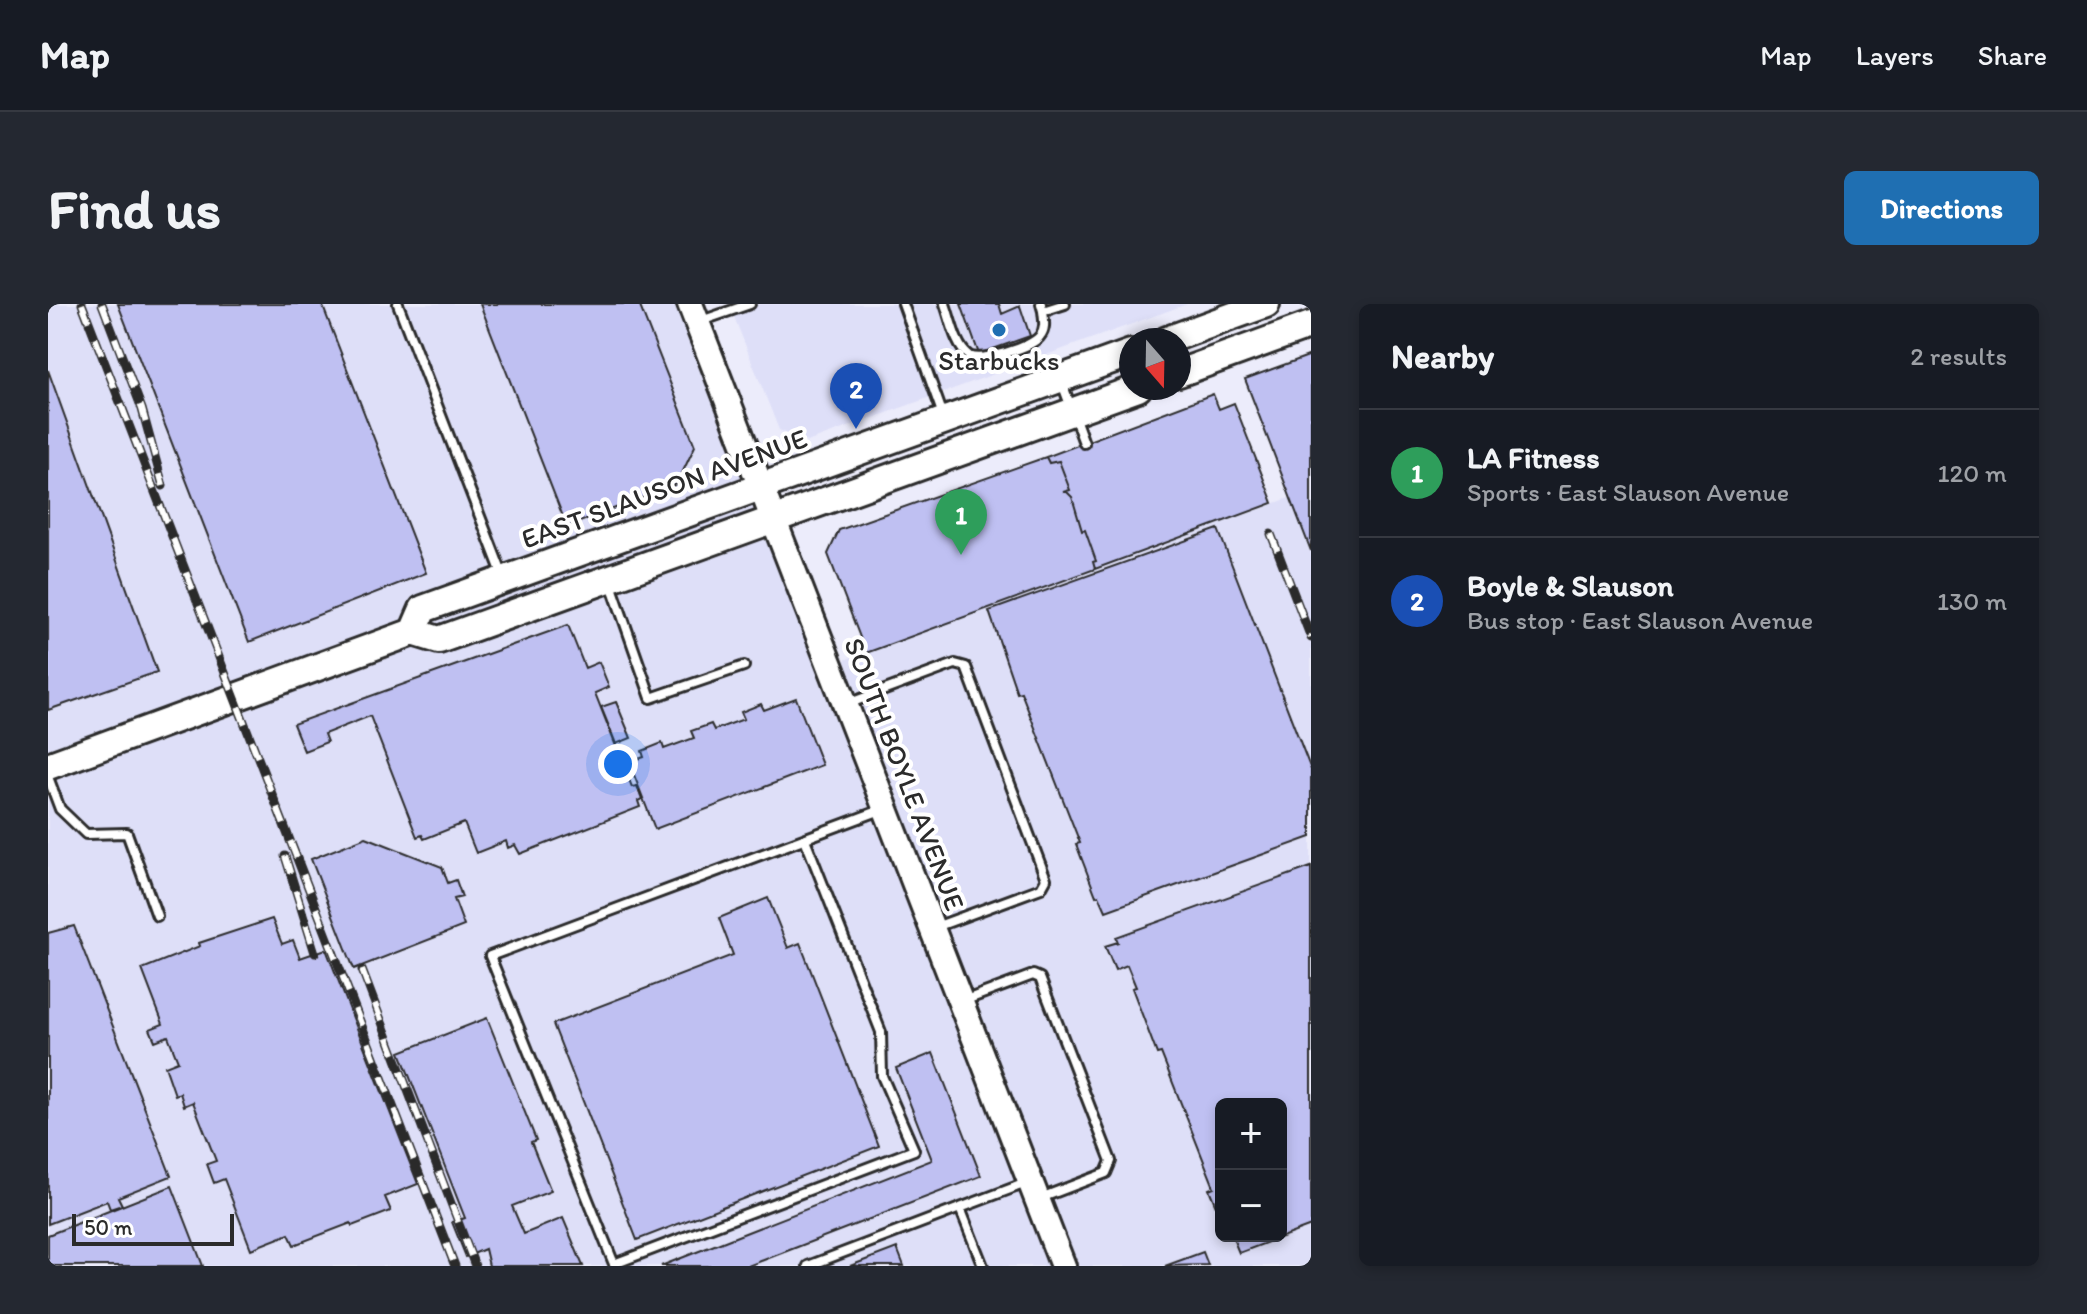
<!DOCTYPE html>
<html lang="en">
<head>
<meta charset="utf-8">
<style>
  body { margin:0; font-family:Itim,sans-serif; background:#242831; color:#f1f3f6 }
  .controls { position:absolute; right:24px; bottom:24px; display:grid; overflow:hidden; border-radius:12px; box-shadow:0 4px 12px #0003 }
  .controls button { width:72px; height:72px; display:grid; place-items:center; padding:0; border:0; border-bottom:2px solid #363941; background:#171b24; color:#f1f3f6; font:40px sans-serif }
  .compass { position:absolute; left:1071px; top:24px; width:72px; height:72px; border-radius:50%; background:#171b24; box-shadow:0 4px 12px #0003; rotate:160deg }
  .scale { position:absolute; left:24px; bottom:20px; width:162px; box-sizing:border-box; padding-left:8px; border:4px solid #2b2b2b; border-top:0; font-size:22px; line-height:28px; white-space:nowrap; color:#2b2b2b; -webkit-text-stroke:6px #fff; paint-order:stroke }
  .you { position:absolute; left:570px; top:460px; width:28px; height:28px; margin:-20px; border:6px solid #fff; border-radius:50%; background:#1a73e8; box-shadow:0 0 0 12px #1a73e833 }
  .badge { display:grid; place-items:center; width:52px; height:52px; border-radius:50%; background:#1f6fb2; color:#fff; font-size:26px; font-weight:700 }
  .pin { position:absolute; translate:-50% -66px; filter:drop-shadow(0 2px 4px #0008) }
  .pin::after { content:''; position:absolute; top:42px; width:28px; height:24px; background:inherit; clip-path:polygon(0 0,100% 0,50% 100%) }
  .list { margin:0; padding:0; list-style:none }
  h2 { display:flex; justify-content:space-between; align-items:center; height:104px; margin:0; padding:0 32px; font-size:34px }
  h2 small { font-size:26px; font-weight:400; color:#9ea1a6 }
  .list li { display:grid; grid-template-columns:52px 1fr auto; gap:24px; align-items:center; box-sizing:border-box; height:128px; padding:0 32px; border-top:2px solid #363941 }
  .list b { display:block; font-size:30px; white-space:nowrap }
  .list p { margin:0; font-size:26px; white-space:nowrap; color:#9ea1a6 }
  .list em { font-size:26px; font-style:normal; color:#9ea1a6 }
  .map { position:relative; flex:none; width:1263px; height:962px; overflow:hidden; border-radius:12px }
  header { display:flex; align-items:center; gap:48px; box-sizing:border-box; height:112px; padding:0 40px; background:#171b24; border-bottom:2px solid #363941 }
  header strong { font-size:38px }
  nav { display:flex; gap:44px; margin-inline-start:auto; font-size:28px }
  .intro { display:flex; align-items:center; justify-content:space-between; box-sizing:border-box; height:192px; padding:0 48px }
  h1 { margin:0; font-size:56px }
  .button { padding:20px 36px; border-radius:12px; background:#1f6fb2; color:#fff; font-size:28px; font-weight:700 }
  main { display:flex; gap:48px; padding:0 48px }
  aside { flex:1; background:#171b24; border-radius:12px; box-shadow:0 4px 12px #0003 }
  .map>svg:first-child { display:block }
  .built { fill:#dedff8; fill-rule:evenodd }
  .building { fill:#bfc0f2; stroke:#2b2b2b; stroke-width:2 }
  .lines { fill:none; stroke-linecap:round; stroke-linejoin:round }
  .service-casing { stroke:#2b2b2b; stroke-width:14 }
  .secondary-casing { stroke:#2b2b2b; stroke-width:30 }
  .primary-casing { stroke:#2b2b2b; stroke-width:32 }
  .service { stroke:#fff; stroke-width:8 }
  .secondary { stroke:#fff; stroke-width:24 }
  .primary { stroke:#fff; stroke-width:26 }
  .rail-casing { stroke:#2b2b2b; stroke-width:9 }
  .rail { stroke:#fff; stroke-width:6; stroke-dasharray:18; stroke-linecap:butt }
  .poi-dot { fill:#1f6fb2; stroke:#fff; stroke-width:3 }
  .labels { text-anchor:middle; stroke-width:8; stroke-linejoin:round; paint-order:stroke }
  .poi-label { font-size:28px; fill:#2b2b2b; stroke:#fff }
  .street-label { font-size:28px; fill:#2b2b2b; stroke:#fff }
</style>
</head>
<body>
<header>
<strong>Map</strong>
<nav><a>Map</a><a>Layers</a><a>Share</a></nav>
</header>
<div class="intro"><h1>Find us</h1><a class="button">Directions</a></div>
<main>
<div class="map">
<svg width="1263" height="962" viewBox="0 0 1263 962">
  <rect width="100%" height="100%" fill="#ececfb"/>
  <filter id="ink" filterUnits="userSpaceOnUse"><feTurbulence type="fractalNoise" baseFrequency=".0125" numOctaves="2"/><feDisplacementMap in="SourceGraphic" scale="16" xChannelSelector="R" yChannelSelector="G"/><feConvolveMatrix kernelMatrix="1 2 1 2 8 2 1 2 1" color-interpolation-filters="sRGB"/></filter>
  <g filter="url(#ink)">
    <path class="built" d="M0,0H637L780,362L1263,186V962H0ZM1173,800H1233V932H1173Z
      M681,0H1139L759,138L731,126Z"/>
    <path class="building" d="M70,0H274L378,269L201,338Z
      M432,0H591L647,142L629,180L519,223Z
      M913,0H951L954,10L972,2L982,32L931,50Z
      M1263,51V247L1197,75Z
      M0,66L109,368L0,406Z
      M1165,90L1171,105L1186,99L1225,199L1047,265L1045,258L1048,257L1037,226L1034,227L1024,193L1019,188H1015L1022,186L1011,157L1001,159L998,153Z
      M998,153L1001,159L1011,157L1022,186L1015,188H1019L1024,193L1034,227L1037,226L1048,257L1045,258L1047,265L818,349L780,250L791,226Z
      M1170,225L1263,466V533L1058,607L1051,591L1048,592L1028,540L1032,539L973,388L969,389L941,307Z
      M520,321L537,364L551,358L561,383L547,389L584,483L589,482L594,495L590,497L592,503L472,550L467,541L460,544L458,537L428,549L416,519L376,535L374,531L369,533L322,412L276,430L279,438L256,447L245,420Z
      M748,394L774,461L607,525L581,458L596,453L594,447L614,439L616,445L646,434L643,427L663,420L666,426L696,415L693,408L713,400L716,406Z
      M568,398L583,434L568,440L553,403Z
      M318,533L394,563L400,579L408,576L414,593L406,595L416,622L306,665L263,555Z
      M1263,563V922L1191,949L1184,932H1233V800H1173V914L1161,885L1166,883L1113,749L1109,750L1084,684L1088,683L1079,661L1067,666L1057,642L1070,638L1068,633Z
      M720,594L740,644L752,639L831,842L589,936L505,720L685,651L671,614Z
      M224,615L234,640L245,636L252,654L278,645L370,880L337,893L343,907L304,922L303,919L246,941L241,930L203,945L176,875L166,879L159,860L168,857L145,798L136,802L132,789L127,791L117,762L130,757L120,732L107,737L102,725L115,720L94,665L152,642L151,639Z
      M26,622L123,872L70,893L74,901L62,905L59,897L0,920V629Z
      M439,714L488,836L483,838L503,887L464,902L476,930L515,914L535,962H441L437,945L418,953L404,918L417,914L352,748Z
      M885,749L933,872L700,962H613L884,856L848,764Z
      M124,882L155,962H0V931Z
      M849,944L856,962H802Z
      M1155,948L1160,961L1117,962Z"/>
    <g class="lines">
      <defs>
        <path id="service" d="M350,0L455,272
          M855,0L896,114
          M897,0C903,16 907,42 921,52C932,59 985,43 992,32C998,25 996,16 995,7
          M993,0L995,7L1017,0
          M650,18L702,0
          M1014,79L1036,139
          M562,277L603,394L696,362
          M802,399L907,360L918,363L998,575L993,584L885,624
          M0,473L12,505L38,530L79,529L109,612
          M757,535L833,728L834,772L866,846L566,960L442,652L833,506
          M915,697L985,671L992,674L1063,857L1058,869L990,895
          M760,962L912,904
          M935,962L912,904L978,879"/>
        <path id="secondary" d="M642,0L1015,962"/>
        <path id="primary" d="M1119,36L1218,0
          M1131,69L1263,21
          M365,328L375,305L1083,49
          M0,462L365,328L391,336L1090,84"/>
      </defs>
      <use href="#service" class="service-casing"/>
      <use href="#secondary" class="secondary-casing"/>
      <use href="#primary" class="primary-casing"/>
      <use href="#service" class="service"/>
      <use href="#secondary" class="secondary"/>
      <use href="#primary" class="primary"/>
      <defs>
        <path id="rail" d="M34,0L407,962
          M54,0L94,105L115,182
          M1223,230L1263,334
          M237,552L267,649
          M314,666L427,962"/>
      </defs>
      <use href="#rail" class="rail-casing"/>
      <use href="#rail" class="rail"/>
    </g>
  </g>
  <circle class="poi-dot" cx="951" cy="26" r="8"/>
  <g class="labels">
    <g class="poi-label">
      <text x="951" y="66">Starbucks</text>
    </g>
    <g class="street-label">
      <text transform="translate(616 184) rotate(-20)" y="10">EAST SLAUSON AVENUE</text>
      <text transform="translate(857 470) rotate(69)" y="10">SOUTH BOYLE AVENUE</text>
    </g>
  </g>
</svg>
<div class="controls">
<button>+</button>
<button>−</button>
</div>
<svg class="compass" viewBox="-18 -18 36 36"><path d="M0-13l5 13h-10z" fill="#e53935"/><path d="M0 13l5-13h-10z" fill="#9ea1a6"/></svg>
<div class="scale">50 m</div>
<div class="you"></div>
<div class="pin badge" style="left:913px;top:251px;background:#2e9e5b">1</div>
<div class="pin badge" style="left:808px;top:125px;background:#1a4fb4">2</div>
</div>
<aside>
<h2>Nearby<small>2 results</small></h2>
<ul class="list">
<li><span class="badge" style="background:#2e9e5b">1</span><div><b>LA Fitness</b><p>Sports · East Slauson Avenue</p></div><em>120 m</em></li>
<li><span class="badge" style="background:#1a4fb4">2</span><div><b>Boyle &amp; Slauson</b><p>Bus stop · East Slauson Avenue</p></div><em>130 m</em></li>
</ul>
</aside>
</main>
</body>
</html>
